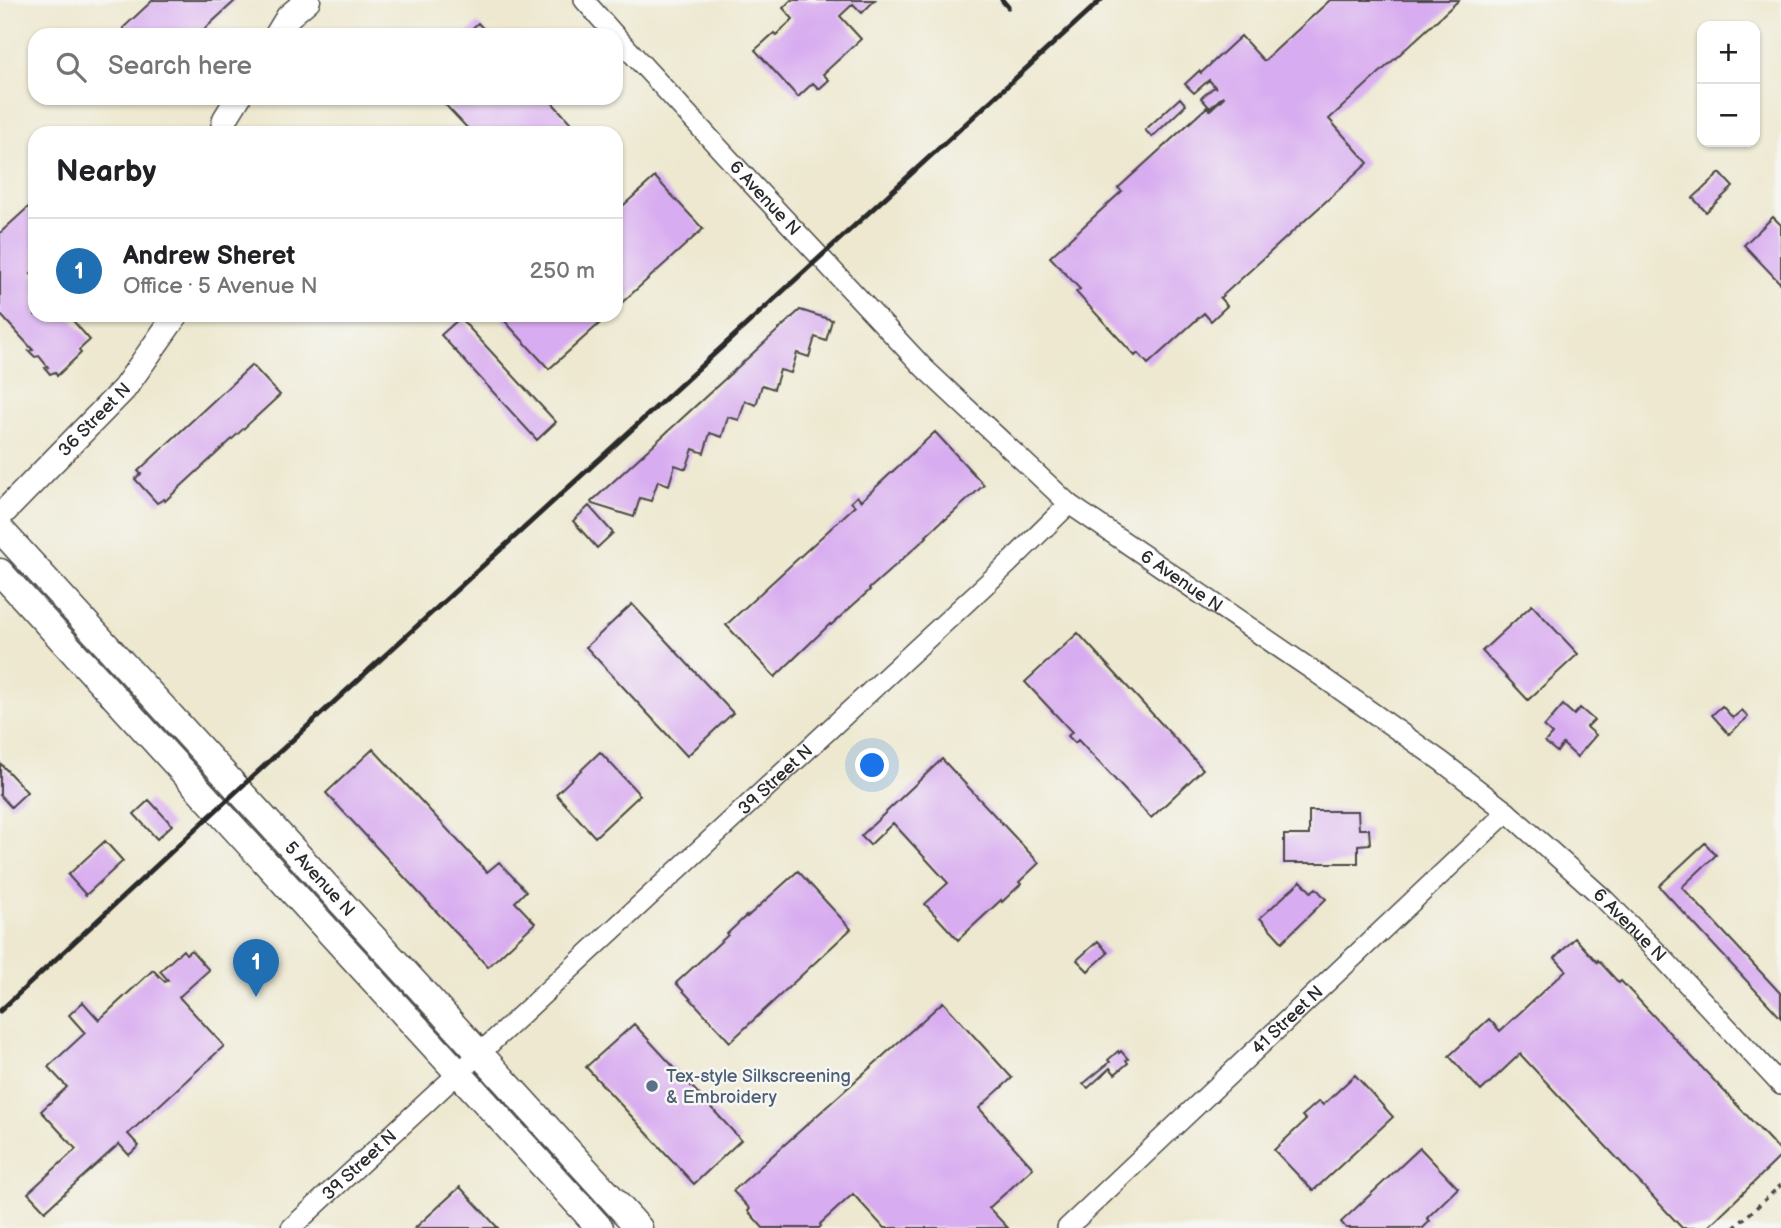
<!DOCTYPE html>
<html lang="en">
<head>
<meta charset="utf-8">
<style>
  body { margin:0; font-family:"Balsamiq Sans",sans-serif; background:#f6f6f6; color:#202124 }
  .controls { position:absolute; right:21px; top:21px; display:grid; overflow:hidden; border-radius:14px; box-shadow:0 2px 5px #0004 }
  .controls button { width:63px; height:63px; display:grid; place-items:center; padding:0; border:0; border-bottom:2px solid #e0e0e0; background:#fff; color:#202124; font:35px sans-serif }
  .you { position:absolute; left:873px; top:766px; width:24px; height:24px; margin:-18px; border:5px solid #fff; border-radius:50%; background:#1a73e8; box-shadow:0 0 0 10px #1a73e833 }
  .badge { display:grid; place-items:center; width:46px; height:46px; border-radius:50%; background:#1f6fb2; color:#fff; font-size:23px; font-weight:700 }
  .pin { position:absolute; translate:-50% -58px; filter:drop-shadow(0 2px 4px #0008) }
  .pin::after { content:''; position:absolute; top:37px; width:24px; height:21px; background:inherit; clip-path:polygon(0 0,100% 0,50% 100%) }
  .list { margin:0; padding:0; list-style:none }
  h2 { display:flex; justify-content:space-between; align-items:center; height:91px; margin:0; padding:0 28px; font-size:30px }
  h2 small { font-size:23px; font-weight:400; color:#757577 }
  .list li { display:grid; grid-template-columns:46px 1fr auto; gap:21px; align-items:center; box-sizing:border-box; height:105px; padding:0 28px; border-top:2px solid #e0e0e0 }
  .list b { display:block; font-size:26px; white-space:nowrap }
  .list p { margin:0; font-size:23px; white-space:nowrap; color:#757577 }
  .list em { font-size:23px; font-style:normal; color:#757577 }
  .icon { flex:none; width:38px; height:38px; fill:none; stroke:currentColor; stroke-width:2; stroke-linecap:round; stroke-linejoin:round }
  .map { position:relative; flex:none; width:1781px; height:1228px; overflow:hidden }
  .search { position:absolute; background:#fff; box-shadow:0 2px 5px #0004; left:28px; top:28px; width:595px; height:77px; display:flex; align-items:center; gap:18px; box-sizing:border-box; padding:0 24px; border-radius:21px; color:#757577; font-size:26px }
  .panel { position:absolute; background:#fff; box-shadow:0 2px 5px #0004; left:28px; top:126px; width:595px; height:196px; border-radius:21px }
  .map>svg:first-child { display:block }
  .building { fill:#d8acf0 }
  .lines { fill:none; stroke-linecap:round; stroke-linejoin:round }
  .minor-casing { stroke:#484744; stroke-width:22 }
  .tertiary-casing { stroke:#484744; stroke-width:27 }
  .secondary-casing { stroke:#484744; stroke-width:29 }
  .path { stroke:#484744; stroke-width:3.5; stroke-dasharray:5 5; stroke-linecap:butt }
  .minor { stroke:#fff; stroke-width:19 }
  .tertiary { stroke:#fff; stroke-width:24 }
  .secondary { stroke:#fff; stroke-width:26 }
  .rail { stroke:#2b2b2b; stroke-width:5 }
  .service-dot { fill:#5c6f8a; stroke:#f6f6f2; stroke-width:2.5 }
  .labels { text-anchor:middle; stroke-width:5; stroke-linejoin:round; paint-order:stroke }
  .street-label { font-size:18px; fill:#2b2b2b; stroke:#f6f6f2 }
  .service-label { font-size:18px; fill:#4e5e75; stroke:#f6f6f2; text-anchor:start }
</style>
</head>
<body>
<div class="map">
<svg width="1781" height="1228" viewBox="0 0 1781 1228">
  <rect width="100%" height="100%" fill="#f6f6f2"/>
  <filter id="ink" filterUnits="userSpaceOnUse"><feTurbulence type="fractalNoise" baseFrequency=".0143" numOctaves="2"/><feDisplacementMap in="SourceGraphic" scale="14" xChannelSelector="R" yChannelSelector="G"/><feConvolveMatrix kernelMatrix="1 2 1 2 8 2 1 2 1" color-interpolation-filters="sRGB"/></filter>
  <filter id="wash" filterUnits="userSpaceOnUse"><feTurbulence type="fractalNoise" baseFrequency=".00686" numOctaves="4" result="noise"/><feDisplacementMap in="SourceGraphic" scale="28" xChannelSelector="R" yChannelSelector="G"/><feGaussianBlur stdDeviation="1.57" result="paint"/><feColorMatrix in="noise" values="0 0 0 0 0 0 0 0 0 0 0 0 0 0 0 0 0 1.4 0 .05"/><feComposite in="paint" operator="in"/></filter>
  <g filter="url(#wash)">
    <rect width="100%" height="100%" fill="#ede8cf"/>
    <g id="blocks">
      <path class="building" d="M153,0H236L198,35H130L123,28Z
        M791,0H875L862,13L853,4L840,16L861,39L823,74L829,80L819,89L813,83L798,97L755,50L774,33L776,35L793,19L783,8Z
        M1330,0H1459L1329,119L1368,163L1220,298L1227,306L1211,321L1204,313L1148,364L1138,353L1135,356L1076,292L1080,289L1050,257L1122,191L1118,188L1207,107L1210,110L1224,97L1223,96L1210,108L1201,98L1214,87L1216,88L1209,80L1194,93L1185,84L1199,71L1201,73L1241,36L1264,61Z
        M478,23L489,35H465Z
        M439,98H548L580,133H472Z
        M1180,98L1186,105L1152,137L1145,130Z
        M1720,173L1733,187L1706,212L1693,198Z
        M655,177L703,229L616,308V212Z
        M35,201V270L31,274L35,279V315H68L90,340L79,350L81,353L57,376L55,372L50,374L45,368L48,367L39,356L35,357L29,351L33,350L0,314V233Z
        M1773,217L1781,225V284L1744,245Z
        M800,310L832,320L826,341L815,337L809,357L797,353L791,373L780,370L774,389L762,385L756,405L745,401L739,420L728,417L722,437L710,433L704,453L693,449L686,469L675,465L669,485L658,481L651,501L640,498L634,517L592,504L591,502Z
        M504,315H609L549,369L501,317Z
        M460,318L556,422L537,440L441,335Z
        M252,365L280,395L165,501L164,499L157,503L135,479L141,474L138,471Z
        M935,432L984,485L945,520L944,519L926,536L927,537L869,589L870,590L831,625L830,624L775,677L726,625L855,506L851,502L857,496L861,501Z
        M589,506L613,533L597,548L573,521Z
        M632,604L733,713L687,756L586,647Z
        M1532,605L1578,654L1528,700L1482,651Z
        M1078,633L1203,769L1151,818L1078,740L1075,743L1068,736L1072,732L1025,682Z
        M1563,705L1574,715L1580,708L1594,720L1587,727L1596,735L1577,757L1563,744L1557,752L1545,742L1552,734L1544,727Z
        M1722,706L1733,718L1742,710L1748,717L1729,734L1712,715Z
        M373,749L487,872L499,862L526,891L515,902L535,923L488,967L326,793Z
        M600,752L640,795L595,837L556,794Z
        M942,759L1039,863L1019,882L1021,884L1002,902L1001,900L958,940L925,904L948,883L893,823L870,845L861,836Z
        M0,763L27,792L11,807L0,795Z
        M149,800L172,825L157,839L134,814Z
        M1309,811H1358L1359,829H1369L1370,844L1358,845V863H1284V835H1309Z
        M105,841L123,861L86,895L68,875Z
        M1705,843L1716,855L1682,887L1781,994V1018L1659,886Z
        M798,871L851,929L730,1042L676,983L728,935L727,934L746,916L747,917Z
        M1301,881L1311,892L1316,888L1326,899L1282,942L1260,918Z
        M1575,938L1597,962L1598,960L1619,983L1621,981L1781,1152V1156L1707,1228H1682L1520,1054L1481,1091L1449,1056L1489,1019L1500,1031L1566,970L1555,958Z
        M1098,941L1108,953L1088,971L1077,960Z
        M183,950L186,954L191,950L209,970L179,997L224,1046L128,1134L139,1146L129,1155L119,1144L45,1211L28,1193L76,1149L41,1111L67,1087L48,1067L85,1033L69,1015L83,1002L99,1020L153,970L165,982L168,980L160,971Z
        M943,1002L1012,1078L979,1108L1033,1168L989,1208L1008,1228H884L853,1194L820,1224L821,1226L819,1228H763L748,1211L750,1209L733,1191Z
        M634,1024L741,1140L694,1184L586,1067Z
        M1118,1051L1119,1053L1121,1051L1128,1059L1126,1060L1128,1063L1115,1074L1110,1068L1088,1088L1083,1084L1110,1062L1108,1060Z
        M1355,1075L1393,1117L1313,1191L1274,1150L1306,1120L1302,1116L1319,1101L1323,1105Z
        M1420,1148L1458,1188L1427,1218L1430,1221L1423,1228H1346L1341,1222Z
        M460,1187L498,1228H415Z"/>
    </g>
  </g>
  <g filter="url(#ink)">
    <use href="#blocks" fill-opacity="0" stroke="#484744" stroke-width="2"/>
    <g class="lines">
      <defs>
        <g id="minor">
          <path d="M584,0L615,35"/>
          <path id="s1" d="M616,36L752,184L924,368L1069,504L1315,672L1441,761L1507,812L1602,897L1661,956L1781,1085"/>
          <path id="s2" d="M291,1228L1008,564L1069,504"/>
          <path id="s3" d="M1067,1228L1507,812"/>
        </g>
        <g id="tertiary">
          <path d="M277,35L288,17L308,0"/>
          <path d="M222,133L225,119L238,98"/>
          <path id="s4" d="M0,516L124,389L176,315"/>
        </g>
        <g id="secondary">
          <path id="s5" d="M0,529L639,1228"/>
          <path d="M0,572L600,1228"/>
        </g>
      </defs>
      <use href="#minor" class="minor-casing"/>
      <use href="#tertiary" class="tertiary-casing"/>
      <use href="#secondary" class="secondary-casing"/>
      <path class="path" d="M1734,1228L1781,1185"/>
      <use href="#minor" class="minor"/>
      <use href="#tertiary" class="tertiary"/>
      <use href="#secondary" class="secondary"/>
      <path class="rail" d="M1002,0L1008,7
        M0,1011L239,789L1101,0"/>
    </g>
  </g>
  <circle class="service-dot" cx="652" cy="1086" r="7"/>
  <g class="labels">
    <g class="street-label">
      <text dy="6" stroke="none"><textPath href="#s1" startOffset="220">6 Avenue N</textPath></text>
      <text dy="6" stroke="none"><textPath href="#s4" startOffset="135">36 Street N</textPath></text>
      <text dy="6" stroke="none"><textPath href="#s1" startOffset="788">6 Avenue N</textPath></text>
      <text dy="6" stroke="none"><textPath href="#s2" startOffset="660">39 Street N</textPath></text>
      <text dy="6" stroke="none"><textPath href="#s5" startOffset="474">5 Avenue N</textPath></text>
      <text dy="6" stroke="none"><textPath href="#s1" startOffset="1354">6 Avenue N</textPath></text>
      <text dy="6" stroke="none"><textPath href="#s3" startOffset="303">41 Street N</textPath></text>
      <text dy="6" stroke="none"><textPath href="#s2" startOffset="93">39 Street N</textPath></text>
    </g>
    <g class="service-label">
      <text x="666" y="1082">Tex-style Silkscreening<tspan x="666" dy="21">&amp; Embroidery</tspan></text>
    </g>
  </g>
</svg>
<div class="controls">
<button>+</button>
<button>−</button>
</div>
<div class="you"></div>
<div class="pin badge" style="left:256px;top:997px">1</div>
<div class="search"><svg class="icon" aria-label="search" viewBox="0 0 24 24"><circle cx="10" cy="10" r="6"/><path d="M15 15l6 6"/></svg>Search here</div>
<section class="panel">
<h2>Nearby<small></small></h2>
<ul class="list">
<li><span class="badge">1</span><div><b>Andrew Sheret</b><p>Office · 5 Avenue N</p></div><em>250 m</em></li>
</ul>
</section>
</div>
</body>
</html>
